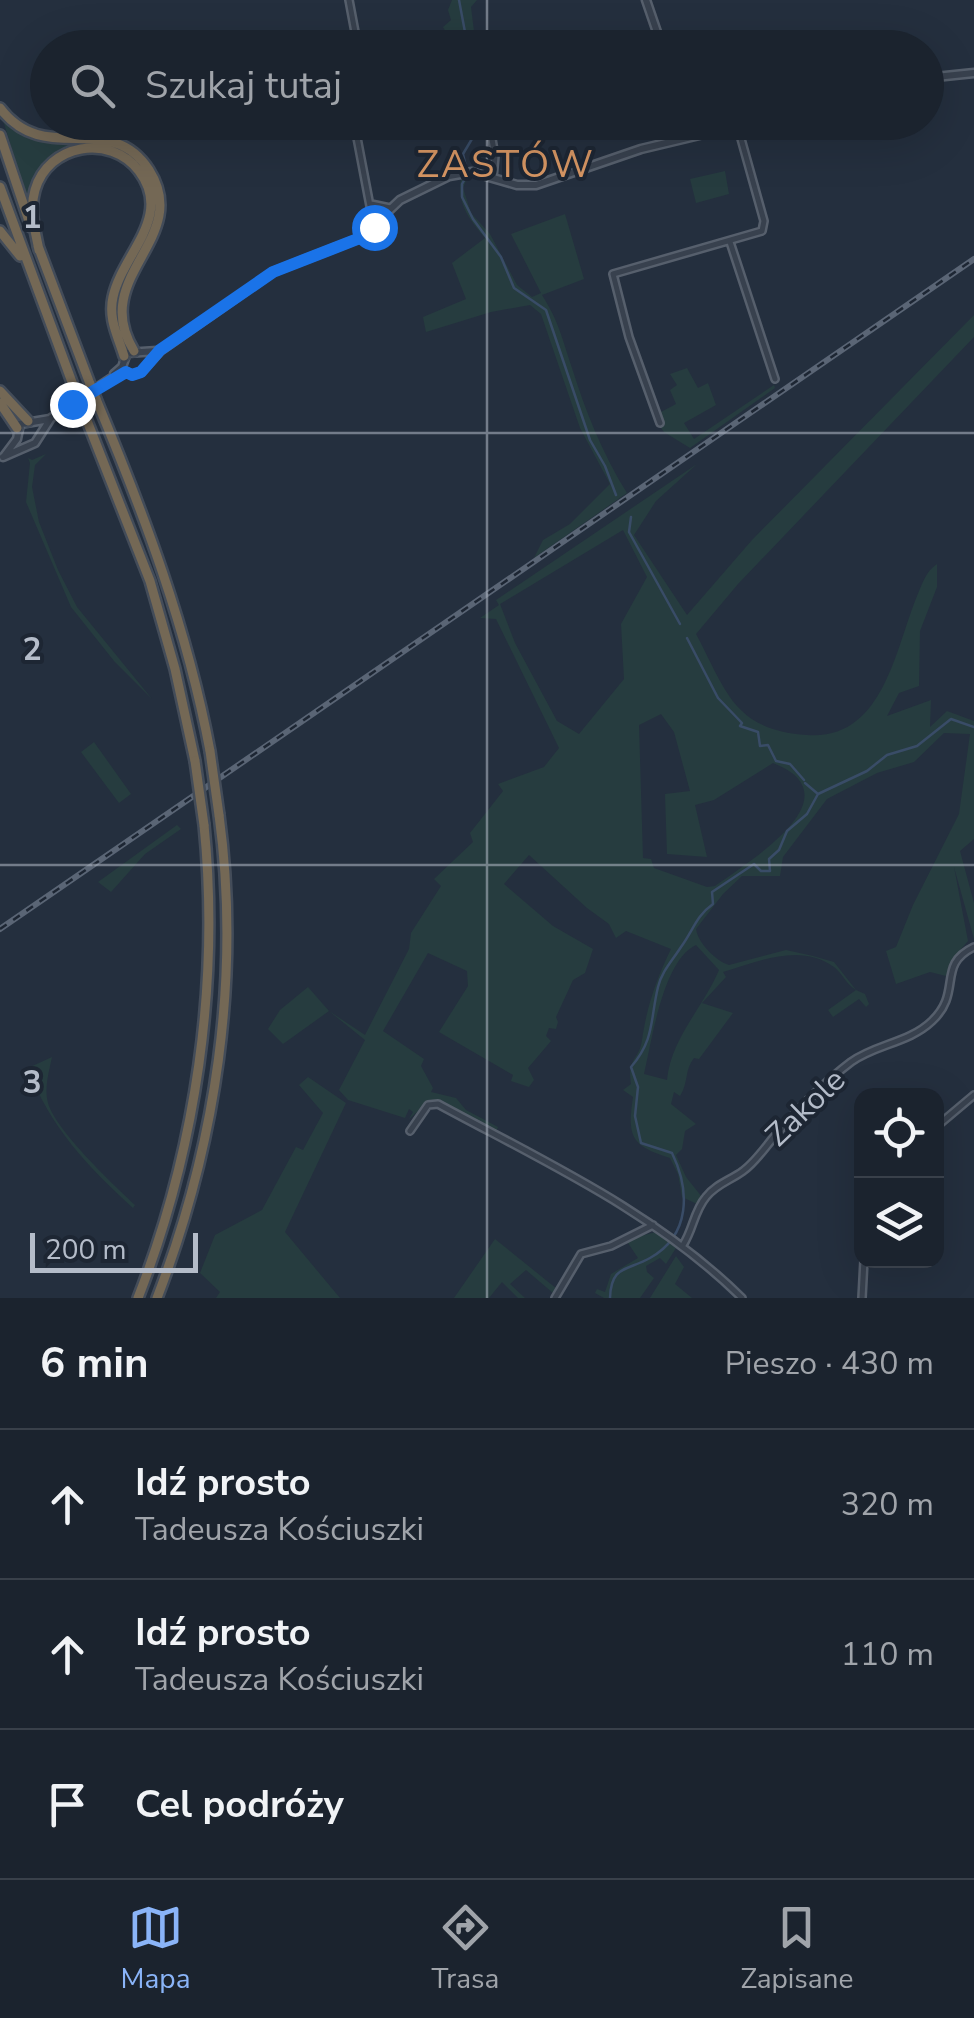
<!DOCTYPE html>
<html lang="pl">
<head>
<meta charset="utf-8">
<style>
  body { margin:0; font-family:"Nunito Sans",sans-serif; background:#282f3a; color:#f1f3f6 }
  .controls { position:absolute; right:30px; bottom:30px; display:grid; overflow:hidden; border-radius:20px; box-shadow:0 10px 40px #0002 }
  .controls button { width:90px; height:90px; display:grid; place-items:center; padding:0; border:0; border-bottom:2px solid #39404a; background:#1b232e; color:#f1f3f6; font:50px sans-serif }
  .scale { position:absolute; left:30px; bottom:25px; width:168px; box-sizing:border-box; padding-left:10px; border:5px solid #b4bcc9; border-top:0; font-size:28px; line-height:35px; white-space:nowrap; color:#b4bcc9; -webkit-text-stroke:8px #1d2633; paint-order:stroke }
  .stop { position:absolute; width:30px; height:30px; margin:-22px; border:8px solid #1a73e8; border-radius:50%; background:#fff }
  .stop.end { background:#1a73e8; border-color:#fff; box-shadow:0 2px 10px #0008 }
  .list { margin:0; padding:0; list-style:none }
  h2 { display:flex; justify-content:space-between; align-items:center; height:130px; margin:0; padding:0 40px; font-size:42px }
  h2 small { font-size:32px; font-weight:400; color:#a0a4aa }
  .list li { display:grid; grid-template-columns:65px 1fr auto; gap:30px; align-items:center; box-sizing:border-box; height:150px; padding:0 40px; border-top:2px solid #39404a }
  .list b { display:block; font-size:38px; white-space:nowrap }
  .list p { margin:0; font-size:32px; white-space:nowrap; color:#a0a4aa }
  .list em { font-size:32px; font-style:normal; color:#a0a4aa }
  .icon { flex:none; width:55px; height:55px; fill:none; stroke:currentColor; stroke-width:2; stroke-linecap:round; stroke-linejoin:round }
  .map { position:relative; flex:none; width:974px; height:1298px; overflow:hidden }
  .search { position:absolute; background:#1b232e; box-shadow:0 10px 40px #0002; left:30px; right:30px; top:30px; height:110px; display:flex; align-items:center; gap:25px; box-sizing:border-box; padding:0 35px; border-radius:55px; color:#a0a4aa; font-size:38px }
  .sheet { height:580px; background:#1b232e }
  nav { display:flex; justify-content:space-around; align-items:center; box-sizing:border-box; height:140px; border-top:2px solid #39404a; background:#1b232e; font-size:28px; color:#a0a4aa }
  nav a { display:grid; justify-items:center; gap:5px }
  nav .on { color:#8ab4f8 }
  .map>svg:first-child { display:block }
  .green { fill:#263c3f; fill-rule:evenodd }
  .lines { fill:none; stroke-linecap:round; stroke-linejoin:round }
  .stream { stroke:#394c67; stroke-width:2.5 }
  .minor-casing { stroke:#565f6c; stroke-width:10 }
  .tertiary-casing { stroke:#565f6c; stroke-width:11 }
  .motorway-casing { stroke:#434c59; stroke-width:14 }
  .minor { stroke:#38414e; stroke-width:5 }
  .tertiary { stroke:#38414e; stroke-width:6 }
  .motorway { stroke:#746855; stroke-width:9 }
  .rail-casing { stroke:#5a6575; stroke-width:6 }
  .rail { stroke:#1d2633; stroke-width:2.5; stroke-dasharray:8; stroke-linecap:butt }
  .motorway-bridge-casing { stroke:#434c59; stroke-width:14; stroke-linecap:butt }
  .motorway-bridge { stroke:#746855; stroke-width:9 }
  .route { stroke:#1a73e8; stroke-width:12 }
  .grid { fill:none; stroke:#b4bcc9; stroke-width:2.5; stroke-opacity:0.55 }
  .labels { text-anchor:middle; stroke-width:8; stroke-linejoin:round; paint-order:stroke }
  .street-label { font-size:32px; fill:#b4bcc9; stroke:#1d2633 }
  .quarter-label { font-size:38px; letter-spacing:2.5px; fill:#d59563; stroke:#1d2633 }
  .grid-label { font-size:32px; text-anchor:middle; font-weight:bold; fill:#b4bcc9; stroke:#1d2633; stroke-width:8; stroke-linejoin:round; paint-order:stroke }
</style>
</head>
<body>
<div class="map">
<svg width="974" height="1298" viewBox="0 0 974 1298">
  <rect width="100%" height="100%" fill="#242f3e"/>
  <path class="green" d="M452,0H477L471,7L476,47H457L456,31L448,36L443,27L451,20L448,10Z
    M2,117C38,153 63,134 104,145C65,140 35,163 28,201Z
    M725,171L729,194L696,203L690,179Z
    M462,176H468L463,188L471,213L490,234L517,285L532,297L541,293L511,234L565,214L584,279L542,295C559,322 562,338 572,368C585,410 603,455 627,493L534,558L543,540L570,524L610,484L580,428L541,314L530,305L491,312L426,332L423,317L466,299L452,263L485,238C469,219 455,201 462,176Z
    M974,315V337L738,584L696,634C726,690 733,730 807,735C883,741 895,650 917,596C922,584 926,571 937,564V587L920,631L919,686L899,693L887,716L931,700L930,727L947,711L974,721V839L960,851L974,903V939L954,867L968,941L951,961L946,976L930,972L896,984L886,951L896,947L913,905L959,814L970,734L944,733L914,762L877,773L827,799L783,857L780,876H742L723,894L696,929C698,943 716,961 729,965L786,950L813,956L834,962L856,990L865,994L869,1004L866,1007L859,999L833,1017L828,1010L856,990C846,984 842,973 834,967C800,942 757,962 723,972L726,977L702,1003L733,1013L699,1059L694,1058C684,1071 689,1082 680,1096L674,1092L671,1104L696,1124L685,1131L682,1149L676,1155L686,1177L702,1197L697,1204L682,1197L678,1174L670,1158C631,1146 627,1137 633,1097L623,1090L631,1084C627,1057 639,1061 642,1040C647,1006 656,980 671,949L626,931L616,938L609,924L587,908L529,855L504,884L553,926L593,949L585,973L573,980L556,1017L558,1022L556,1029L549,1028L546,1036L551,1041L528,1068L534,1080L529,1087L511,1081L513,1075L439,1032L468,986L467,971L428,953L383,1031L424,1059L421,1066L433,1088L431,1092L456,1098L466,1110L498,1127L496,1132L441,1100L430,1101L409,1119L413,1112L409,1109L405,1118L348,1100L339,1090L365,1040L329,1011L283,1044L268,1029L280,1010L308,987L329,1011L365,1035L409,949L411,933L441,886L434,879L473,842L470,833L503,791L498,784L544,767L559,748L496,619L480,618L499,605L496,600L697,464L656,501L634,535L687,615L752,540ZM623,530L647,577L621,624L624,679L579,734L557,721L515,643L500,604ZM661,714L674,732L690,791L665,794L667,854L707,857L695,805L714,800L773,763C858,796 748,862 715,886L707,887L654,868L651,859L643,858L639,725ZM696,945L719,970C703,1008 671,1038 667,1080L644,1074C652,1040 663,960 696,945Z
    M687,368L698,388L708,383L716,405L684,423L694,439L774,385L775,388L690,448L664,432L658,424L663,422L659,413L676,404L670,390L677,385L670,374Z
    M46,454L35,465L32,487L39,522L58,570L77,607L152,699L114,661L71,607L26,502L30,463L28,458L32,460Z
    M94,742L131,794L119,803L81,752Z
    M177,825L181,829L145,854L111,892L98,882Z
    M52,1057C49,1072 44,1088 48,1103C56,1131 113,1184 135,1205L133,1208C88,1167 49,1126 28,1068Z
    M308,1077L346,1103L285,1232L340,1298H216L220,1292L200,1273L215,1235L262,1210L296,1147L303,1150L323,1113L299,1085Z
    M656,1232L676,1248L666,1264L660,1258L646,1266L647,1272L654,1278L640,1298H604L595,1293L597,1289L605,1292L611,1274L638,1258L626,1240Z
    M495,1239L557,1289L553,1293L526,1270L510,1284L525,1298H518L502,1282L489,1298H454Z
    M676,1256L684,1267L675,1284L692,1298H650Z"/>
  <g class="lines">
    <path class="stream" d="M459,0L468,48
      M466,167L463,154L482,122
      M466,177L462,184V197L473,219L501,257L514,288L546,310L590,440L605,466L616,495
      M631,517L629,532L680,624
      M687,638L718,698L742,723L740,726L758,732L760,746L768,745L776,761L790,764L804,780
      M805,783L818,794
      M610,1298C611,1265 627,1271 650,1258C691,1235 690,1190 672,1153L641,1143L635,1116L638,1087L631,1067C655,1039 650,1020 658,987C662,971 672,961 681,947C693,931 696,916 713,904L712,892L754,864L761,871H770L769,859L779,850L787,831L807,814L818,794L867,771L887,755L917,746L951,719L974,727"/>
    <defs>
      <path id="minor" d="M349,0L358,48
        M640,48L662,41
        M354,122L374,227
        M489,122L495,156L493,178
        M371,204L390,208
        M730,242L775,379
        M660,423L629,337L613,274L762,231L764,221L738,128
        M936,1127L974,1095
        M410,1131L428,1105L438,1104C545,1162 655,1212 742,1298
        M683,1245C693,1230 694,1211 706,1197C716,1184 731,1180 743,1171C757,1161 768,1143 779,1131C800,1107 826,1081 851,1062C876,1044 909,1043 932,1021C963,992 936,965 974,947
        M555,1298L581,1254L611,1246L653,1225
        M862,1298L864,1260"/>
      <path id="tertiary" d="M646,0L657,32L668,48
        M926,78L974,73
        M114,374L122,367L127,353L157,351
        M5,455L17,439L20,424L50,419
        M3,457L35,443L51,418L110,379L126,372L132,375L141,372L160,351L273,272L360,238L400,200L449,176L472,172L517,185H536L641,149L754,122"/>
      <path id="motorway" d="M0,108C45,168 110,109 149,170C193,239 88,276 134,351
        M0,135L31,227
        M0,187L76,393
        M0,231L20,256
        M38,246L90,384
        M39,250C35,230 29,210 35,190C48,144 110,133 139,171C174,217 122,254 113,297C108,319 118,336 124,356
        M0,391L28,421
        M96,399C144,514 187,628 210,751
        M0,403L17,428
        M82,408L150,581L175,669L195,761
        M138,1298C196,1149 220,984 204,825
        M157,1298C216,1145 241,977 219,815"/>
    </defs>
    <use href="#minor" class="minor-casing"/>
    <use href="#tertiary" class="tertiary-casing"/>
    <use href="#motorway" class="motorway-casing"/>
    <use href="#minor" class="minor"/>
    <use href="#tertiary" class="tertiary"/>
    <use href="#motorway" class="motorway"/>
    <defs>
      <path id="rail" d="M0,929L974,259"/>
    </defs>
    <use href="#rail" class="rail-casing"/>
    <use href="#rail" class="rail"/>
    <defs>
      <path id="motorway-bridge" d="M90,384L96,399
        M76,393L82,408
        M210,751L219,815
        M195,761L204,825"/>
    </defs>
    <use href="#motorway-bridge" class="motorway-bridge-casing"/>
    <use href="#motorway-bridge" class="motorway-bridge"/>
  </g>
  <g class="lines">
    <path class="route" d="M72,404L126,372L132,375L141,372L160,350L273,272L360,238L374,227"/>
  </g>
  <path class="grid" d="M487,0V48M487,122V1298M0,433H974M0,865H974"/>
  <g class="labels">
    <g class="street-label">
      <text transform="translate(805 1107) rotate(-44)" y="11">Zakole</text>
    </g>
    <g class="quarter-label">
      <text x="506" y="177">ZASTÓW</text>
    </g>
  </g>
  <g class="grid-label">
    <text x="32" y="228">1</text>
    <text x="32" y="660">2</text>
    <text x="32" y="1093">3</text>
  </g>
</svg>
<div class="controls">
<button><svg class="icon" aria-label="locate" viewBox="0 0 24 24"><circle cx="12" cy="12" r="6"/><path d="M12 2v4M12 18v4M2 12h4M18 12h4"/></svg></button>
<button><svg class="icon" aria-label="layers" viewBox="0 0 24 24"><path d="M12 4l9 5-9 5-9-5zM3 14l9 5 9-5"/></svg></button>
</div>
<div class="scale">200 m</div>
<div class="stop" style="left:374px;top:227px"></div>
<div class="stop end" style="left:72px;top:404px"></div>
<div class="search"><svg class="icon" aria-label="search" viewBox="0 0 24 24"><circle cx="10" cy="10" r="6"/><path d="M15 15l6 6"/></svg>Szukaj tutaj</div>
</div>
<section class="sheet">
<h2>6 min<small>Pieszo · 430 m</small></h2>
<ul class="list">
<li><svg class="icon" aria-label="ahead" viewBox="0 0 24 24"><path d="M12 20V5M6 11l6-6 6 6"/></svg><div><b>Idź prosto</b><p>Tadeusza Kościuszki</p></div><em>320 m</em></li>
<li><svg class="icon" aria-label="ahead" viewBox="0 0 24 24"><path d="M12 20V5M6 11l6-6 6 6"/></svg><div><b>Idź prosto</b><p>Tadeusza Kościuszki</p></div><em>110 m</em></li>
<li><svg class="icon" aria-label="arrive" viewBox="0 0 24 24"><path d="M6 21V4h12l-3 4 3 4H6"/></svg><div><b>Cel podróży</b></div></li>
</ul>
</section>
<nav>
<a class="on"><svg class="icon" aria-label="map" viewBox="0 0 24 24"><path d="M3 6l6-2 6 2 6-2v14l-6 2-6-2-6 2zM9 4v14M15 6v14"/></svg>Mapa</a>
<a><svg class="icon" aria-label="directions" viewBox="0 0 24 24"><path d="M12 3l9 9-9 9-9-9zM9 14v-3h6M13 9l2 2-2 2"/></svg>Trasa</a>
<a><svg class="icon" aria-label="saved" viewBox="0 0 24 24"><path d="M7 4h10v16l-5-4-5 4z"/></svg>Zapisane</a>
</nav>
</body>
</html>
